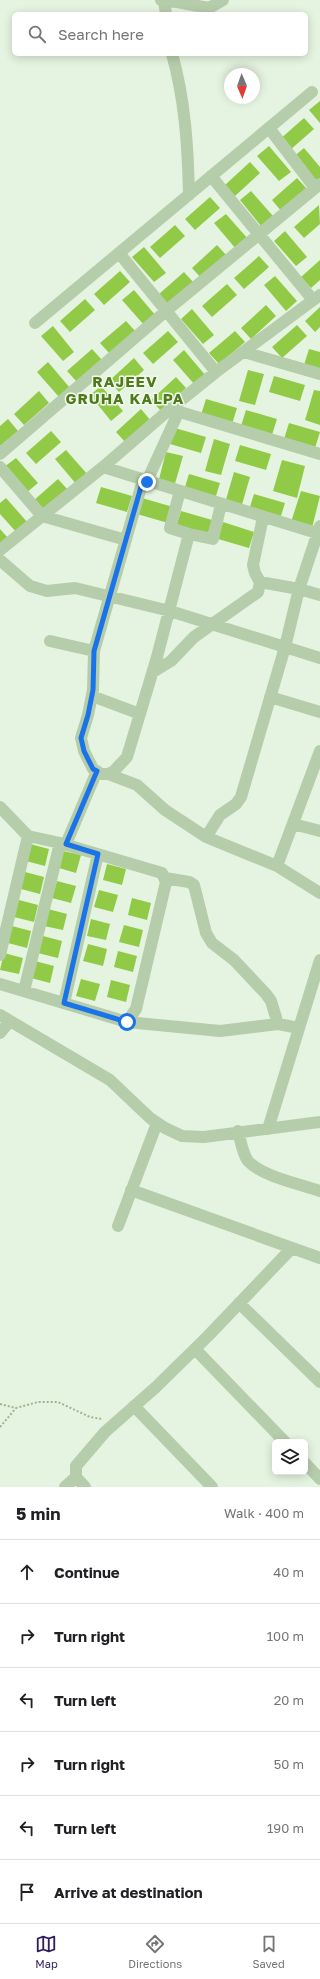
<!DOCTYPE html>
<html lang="en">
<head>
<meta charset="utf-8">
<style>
  body { margin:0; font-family:"Golos Text",sans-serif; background:#f2f2f2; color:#202124 }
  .controls { position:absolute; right:12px; bottom:12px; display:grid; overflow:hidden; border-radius:6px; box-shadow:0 2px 10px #0003 }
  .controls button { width:36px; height:36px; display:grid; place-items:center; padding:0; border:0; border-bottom:1px solid #e0e0e0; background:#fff; color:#202124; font:20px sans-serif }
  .compass { position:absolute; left:224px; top:68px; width:36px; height:36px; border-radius:50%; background:#fff; box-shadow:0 2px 10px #0003; rotate:178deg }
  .stop { position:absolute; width:12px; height:12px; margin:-9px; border:3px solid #1a73e8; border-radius:50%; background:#fff }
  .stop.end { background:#1a73e8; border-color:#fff; box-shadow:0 1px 4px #0008 }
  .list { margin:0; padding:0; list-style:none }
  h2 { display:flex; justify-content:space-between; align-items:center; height:52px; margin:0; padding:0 16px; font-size:17px }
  h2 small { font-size:13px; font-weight:400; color:#757577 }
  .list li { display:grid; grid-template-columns:26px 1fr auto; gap:12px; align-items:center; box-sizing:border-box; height:64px; padding:0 16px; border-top:1px solid #e0e0e0 }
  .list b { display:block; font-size:15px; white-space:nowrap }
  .list em { font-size:13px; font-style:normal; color:#757577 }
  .icon { flex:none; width:22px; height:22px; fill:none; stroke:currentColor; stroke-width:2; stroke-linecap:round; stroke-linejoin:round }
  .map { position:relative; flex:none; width:320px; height:1487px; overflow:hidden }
  .search { position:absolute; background:#fff; box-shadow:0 2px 10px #0003; left:12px; right:12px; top:12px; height:44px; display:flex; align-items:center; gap:10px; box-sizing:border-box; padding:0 14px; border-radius:6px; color:#757577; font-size:15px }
  .sheet { height:436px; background:#fff }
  nav { display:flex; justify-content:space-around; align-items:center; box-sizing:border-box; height:56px; border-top:1px solid #e0e0e0; background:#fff; font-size:11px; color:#757577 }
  nav a { display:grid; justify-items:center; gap:2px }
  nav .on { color:#2f1d5e }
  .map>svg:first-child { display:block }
  .building { fill:#90ca47 }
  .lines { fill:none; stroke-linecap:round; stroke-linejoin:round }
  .path { stroke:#9eb491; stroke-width:2; stroke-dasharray:2 2; stroke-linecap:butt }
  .street { stroke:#b6cdab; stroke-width:12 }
  .route { stroke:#1a73e8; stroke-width:5 }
  .labels { text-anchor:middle; stroke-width:3; stroke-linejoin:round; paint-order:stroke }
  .district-label { font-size:15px; font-weight:bold; letter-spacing:1px; fill:#527a1d; stroke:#f0fbed }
</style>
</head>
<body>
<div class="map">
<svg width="320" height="1487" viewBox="0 0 320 1487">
  <rect width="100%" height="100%" fill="#e5f4e0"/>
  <path class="building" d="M320,101V123L309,110Z
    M304,118L314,129L289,151L279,140Z
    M269,146L291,172L279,181L257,156Z
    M304,148L320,167V179L314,183L292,158Z
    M250,162L260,173L235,196L225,185Z
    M297,178L307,189L282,212L272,200Z
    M251,191L273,216L261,226L240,200Z
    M210,197L220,208L195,230L185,219Z
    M319,205L320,224L304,238L294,227Z
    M226,214L248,239L236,249L214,223Z
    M175,225L185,236L160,258L150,247Z
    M285,231L307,257L296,266L274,241Z
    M217,245L227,256L202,279L192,268Z
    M144,247L166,273L154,282L132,257Z
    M259,256L269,267L244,289L234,278Z
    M320,260V280L311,288L301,277Z
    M120,271L130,282L104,305L94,294Z
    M184,272L194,283L169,305L159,294Z
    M275,276L297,301L286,311L264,285Z
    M227,284L237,295L212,317L202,306Z
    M134,290L156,316L144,325L122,300Z
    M85,299L95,310L70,332L60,321Z
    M266,305L276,316L251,339L241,328Z
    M320,307V327L315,332L305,321Z
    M192,309L214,335L203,344L181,319Z
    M126,321L136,332L110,354L100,343Z
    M297,325L307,336L282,358L272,347Z
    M53,326L74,352L63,361L41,336Z
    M168,331L178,342L153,364L143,353Z
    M235,331L245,342L219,364L209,353Z
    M92,349L102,360L77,382L67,371Z
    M309,349L320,352V370L304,365Z
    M184,350L206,376L195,385L173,360Z
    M134,358L144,370L119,392L109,381Z
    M48,362L70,388L59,397L37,372Z
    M248,370L264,374L255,405L239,401Z
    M274,376L305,385L300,401L269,392Z
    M176,377L186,388L161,411L151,400Z
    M101,386L123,411L111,421L90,395Z
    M314,390L320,391V425L305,420Z
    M39,391L49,403L24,425L14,414Z
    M206,399L237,408L232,424L201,415Z
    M141,409L151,421L126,443L116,432Z
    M246,410L277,419L272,435L241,426Z
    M8,419L18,431L0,446V426Z
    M289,423L320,432L315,448L284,439Z
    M175,428L206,437L201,453L170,444Z
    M51,431L61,442L36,464L26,453Z
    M214,439L230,444L221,475L205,471Z
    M240,445L271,454L266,470L235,461Z
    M66,450L88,475L77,485L55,459Z
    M166,452L183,456L174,487L158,483Z
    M16,458L38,483L26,493L4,467Z
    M282,460L305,466L297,498L273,491Z
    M234,472L250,477L241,508L225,503Z
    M189,474L220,483L215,499L184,490Z
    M58,479L68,490L43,512L33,501Z
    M101,487L132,496L127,512L96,503Z
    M301,491L320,496L312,528L291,522Z
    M254,494L285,503L280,519L249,510Z
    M6,498L28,523L17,533L0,514V503Z
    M142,498L173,507L168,523L137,514Z
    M181,511L212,520L207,536L176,527Z
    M223,522L254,532L249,548L218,539Z
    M0,529L9,539L0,547Z
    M30,844L49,849L45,866L26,861Z
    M63,851L81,855L76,873L59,868Z
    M107,864L126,869L122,885L103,880Z
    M25,872L44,877L40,894L21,889Z
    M57,881L76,886L71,903L52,898Z
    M99,890L118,895L113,912L94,907Z
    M132,898L151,903L147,920L128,915Z
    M19,900L38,905L34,922L14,917Z
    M48,909L67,914L63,930L44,926Z
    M91,919L110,924L106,940L87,936Z
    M124,925L143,930L139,947L119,942Z
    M12,926L31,931L27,948L8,943Z
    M43,936L62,941L58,958L38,953Z
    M88,944L107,949L103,966L83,961Z
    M118,951L137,956L133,972L114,967Z
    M4,953L23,958L19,974L0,970Z
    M35,961L54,966L50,983L31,978Z
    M81,979L100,984L95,1001L76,996Z
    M111,980L130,985L126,1002L107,997Z"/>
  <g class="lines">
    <path class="path" d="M0,1404L16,1408L38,1402H58L90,1417L102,1419
      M0,1427L16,1408"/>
    <path class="street" d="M161,0L177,2V0
      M164,1L166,14
      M177,2L209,8L223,0
      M172,54C185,99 188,148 189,195
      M269,128L315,188
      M211,176L313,300
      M119,253L216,372
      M35,323L312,92
      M244,352L320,374
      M170,409L320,454
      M0,454L166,311L320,184
      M0,467L42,516L126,540
      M103,467L320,534
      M143,480L94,651L93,690L88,715L81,738L84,751L93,769L101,774H108L114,771L127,757L157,657L189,534L213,539L221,504
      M147,481L179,411
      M180,491L170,528L189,534
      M0,550L103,467L170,409L216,372L320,295
      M0,560L30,586L47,591L75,588L170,611L320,658
      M260,582L299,589L320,595
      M50,641L94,651
      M153,672L171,661L194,637L258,592L260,582L255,573L253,565L263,517
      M92,696L140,714
      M270,697L320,712
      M108,774L137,785L165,810L206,837L277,866L320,893
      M0,807L28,836L60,843L162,873L166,882L136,1009L127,1022L0,984
      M293,824L320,831
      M206,837L220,815L236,804L241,797L285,647L299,589L320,526
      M66,844L97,771
      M277,866L320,751
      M165,878L189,882L194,885L206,933L212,943L234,960L266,994L271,1001L278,1024
      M0,955L28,836
      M24,991L60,843
      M64,1003L98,854
      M0,1015L110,1080L150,1118L165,1128L182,1136L204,1137L320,1122
      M127,1022L220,1031L278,1024L299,1028
      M0,1033L10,1021
      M268,1129L320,960
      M238,1131C241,1141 242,1153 248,1161C263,1177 300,1184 320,1191
      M131,1190L320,1258
      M118,1226L157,1123
      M239,1303L320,1382
      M195,1349L285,1442
      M134,1406L212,1487
      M305,1463L320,1479
      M65,1487L76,1477
      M85,1487L76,1477V1466L105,1432L156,1387L208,1336L291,1249"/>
  </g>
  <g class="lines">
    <path class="route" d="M127,1022L64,1003L98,854L66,844L97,771L93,769L84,751L81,738L88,715L93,690L94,651L143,480L147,482"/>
  </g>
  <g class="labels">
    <g class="district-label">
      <text x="125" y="387">RAJEEV<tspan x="125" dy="17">GRUHA KALPA</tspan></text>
    </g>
  </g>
</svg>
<div class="controls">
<button><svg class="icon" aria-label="layers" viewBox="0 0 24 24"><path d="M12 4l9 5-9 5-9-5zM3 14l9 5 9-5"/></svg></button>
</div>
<svg class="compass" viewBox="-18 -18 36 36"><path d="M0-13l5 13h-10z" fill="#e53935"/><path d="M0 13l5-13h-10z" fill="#757577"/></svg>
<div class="stop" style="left:127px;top:1022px"></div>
<div class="stop end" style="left:147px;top:482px"></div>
<div class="search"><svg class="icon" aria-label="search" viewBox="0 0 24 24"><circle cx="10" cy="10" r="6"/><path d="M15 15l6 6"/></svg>Search here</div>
</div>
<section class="sheet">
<h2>5 min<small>Walk · 400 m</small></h2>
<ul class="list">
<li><svg class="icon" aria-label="ahead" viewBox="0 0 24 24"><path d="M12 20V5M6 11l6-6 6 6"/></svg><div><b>Continue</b></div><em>40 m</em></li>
<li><svg class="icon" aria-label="right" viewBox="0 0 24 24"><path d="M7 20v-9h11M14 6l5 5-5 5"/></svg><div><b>Turn right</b></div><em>100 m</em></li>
<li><svg class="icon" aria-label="left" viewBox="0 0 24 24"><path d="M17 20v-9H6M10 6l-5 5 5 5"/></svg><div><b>Turn left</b></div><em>20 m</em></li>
<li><svg class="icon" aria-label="right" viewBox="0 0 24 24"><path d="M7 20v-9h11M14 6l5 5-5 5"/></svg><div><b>Turn right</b></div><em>50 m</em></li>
<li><svg class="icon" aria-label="left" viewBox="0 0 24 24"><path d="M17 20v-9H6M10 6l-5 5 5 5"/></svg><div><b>Turn left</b></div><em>190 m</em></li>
<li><svg class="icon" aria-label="arrive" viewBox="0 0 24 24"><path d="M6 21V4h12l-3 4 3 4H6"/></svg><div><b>Arrive at destination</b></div></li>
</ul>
</section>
<nav>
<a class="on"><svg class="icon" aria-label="map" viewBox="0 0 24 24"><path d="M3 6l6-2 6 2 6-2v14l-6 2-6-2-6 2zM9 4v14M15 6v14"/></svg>Map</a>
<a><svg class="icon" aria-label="directions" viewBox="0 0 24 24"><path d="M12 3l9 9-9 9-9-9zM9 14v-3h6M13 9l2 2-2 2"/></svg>Directions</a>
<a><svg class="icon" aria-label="saved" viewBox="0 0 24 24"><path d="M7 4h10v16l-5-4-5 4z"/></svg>Saved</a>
</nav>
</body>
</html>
